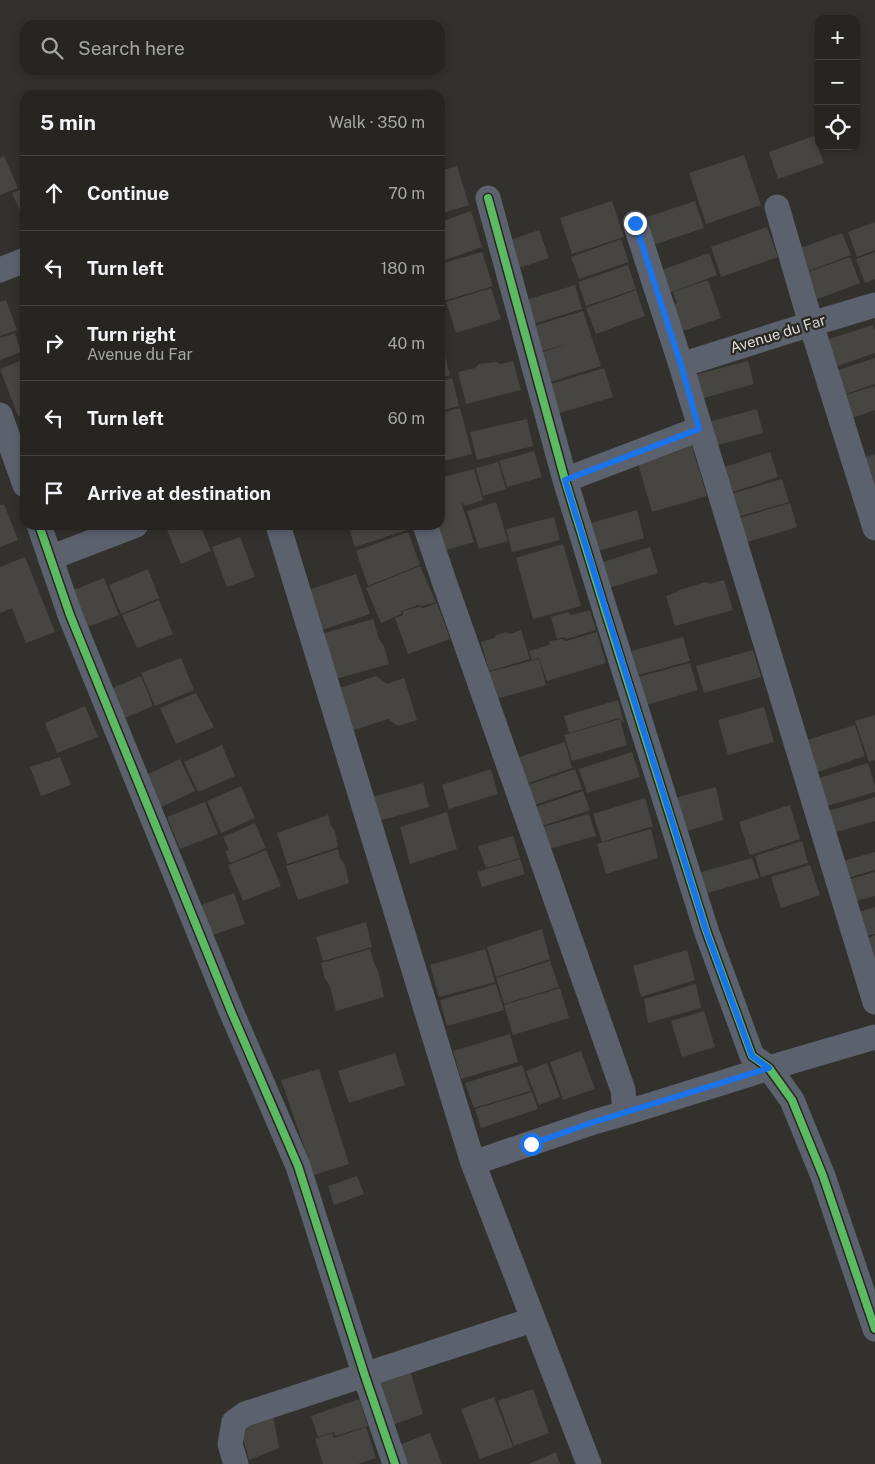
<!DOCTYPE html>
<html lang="en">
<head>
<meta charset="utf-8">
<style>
  body { margin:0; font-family:"Public Sans",sans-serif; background:#32312f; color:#f1f3f6 }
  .controls { position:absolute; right:15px; top:15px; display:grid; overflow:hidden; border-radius:10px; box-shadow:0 2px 8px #0003 }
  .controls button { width:45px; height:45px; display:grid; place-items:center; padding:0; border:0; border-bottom:1px solid #424240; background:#262522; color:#f1f3f6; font:25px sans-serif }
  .stop { position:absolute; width:15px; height:15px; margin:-11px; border:4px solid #1a73e8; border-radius:50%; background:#fff }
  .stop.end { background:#1a73e8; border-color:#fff; box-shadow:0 1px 5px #0008 }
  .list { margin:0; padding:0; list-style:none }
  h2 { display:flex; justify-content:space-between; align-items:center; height:65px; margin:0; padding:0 20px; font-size:21px }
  h2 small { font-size:16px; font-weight:400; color:#a4a5a5 }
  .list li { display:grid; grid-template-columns:32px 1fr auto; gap:15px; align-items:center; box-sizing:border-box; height:75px; padding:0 20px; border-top:1px solid #424240 }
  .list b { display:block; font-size:19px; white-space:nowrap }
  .list p { margin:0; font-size:16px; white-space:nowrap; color:#a4a5a5 }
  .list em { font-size:16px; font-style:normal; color:#a4a5a5 }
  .icon { flex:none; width:28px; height:28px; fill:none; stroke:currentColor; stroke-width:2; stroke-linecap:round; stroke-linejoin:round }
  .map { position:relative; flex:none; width:875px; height:1464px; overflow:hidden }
  .search { position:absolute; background:#262522; box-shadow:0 2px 8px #0003; left:20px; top:20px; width:425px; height:55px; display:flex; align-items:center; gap:12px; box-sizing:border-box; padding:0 18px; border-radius:15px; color:#a4a5a5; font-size:19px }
  .panel { position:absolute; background:#262522; box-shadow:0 2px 8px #0003; left:20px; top:90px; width:425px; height:440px; border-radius:15px }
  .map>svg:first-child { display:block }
  .building { fill:#464542 }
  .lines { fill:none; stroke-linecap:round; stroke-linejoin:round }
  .minor { stroke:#5c616e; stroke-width:25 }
  .cycleway-casing { stroke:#292822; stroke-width:11 }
  .cycleway { stroke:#5cba63; stroke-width:8 }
  .route { stroke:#1a73e8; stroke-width:6 }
  .labels { text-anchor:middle; stroke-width:4.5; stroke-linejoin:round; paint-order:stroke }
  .street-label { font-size:15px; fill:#dcdbd8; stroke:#292822 }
</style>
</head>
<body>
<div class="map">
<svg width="875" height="1464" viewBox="0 0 875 1464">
  <rect width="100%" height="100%" fill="#32312d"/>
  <path class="building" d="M814,136L824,163L778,179L769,152Z
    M744,155L761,205L706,224L689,173Z
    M4,156L18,188L0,195V158Z
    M457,166L469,205L440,214V171Z
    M25,188V222L12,193Z
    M612,201L624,237L572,254L560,218Z
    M695,201L704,228L650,246L641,219Z
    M471,211L482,247L440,262V222Z
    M875,222V250L857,257L848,232Z
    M767,227L778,257L721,277L711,247Z
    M539,230L549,258L516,269L507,241Z
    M842,233L851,255L803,273L795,250Z
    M621,239L629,262L579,279L571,257Z
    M482,252L493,286L440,302V264Z
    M875,252V279L865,283L856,259Z
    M709,253L717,275L664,295L656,272Z
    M850,257L860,283L810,302L800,275Z
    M628,265L636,289L586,306L578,282Z
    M708,280L721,318L683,331L673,305L677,303L673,292Z
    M575,285L582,309L530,325L523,301Z
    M491,288L501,319L456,333L446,302Z
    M636,290L645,316L596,334L586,308Z
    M6,300L17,330L0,336V302Z
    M583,311L601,366L547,383L537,354L568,344L538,352L530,327Z
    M873,325L875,331V353L832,368L823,341Z
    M15,333L21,352L0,360V338Z
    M442,346L450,375L440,378V347Z
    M875,358V384L843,395L835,371Z
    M25,359V413L18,416L0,369Z
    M513,361L521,390L466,404L458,372L475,368L479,364L496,362L501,364Z
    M748,361L754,384L697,400L691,376Z
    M604,368L613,397L557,414L548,385Z
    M452,378L459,406L440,411V381Z
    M875,386V410L849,419L842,396Z
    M460,408L472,454L440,462V413Z
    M757,409L763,433L711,447L704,423Z
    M527,419L533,446L477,460L470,432Z
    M691,443L707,496L652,512L637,460Z
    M534,451L542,477L507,487L499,461Z
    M770,452L778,477L724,495L716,470Z
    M875,454V508L856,460Z
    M498,462L506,489L483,496L476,468Z
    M474,469L483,500L465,506L461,502L474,542L439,552L431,525H440V478Z
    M782,479L789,502L734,518L727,495Z
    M496,502L508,541L479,549L467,511Z
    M790,503L797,527L741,544L733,520Z
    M4,504L18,540L0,547V505Z
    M637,510L644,538L591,553L584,525Z
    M554,517L560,540L512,552L506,529Z
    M165,525H200L211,551L181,564Z
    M348,525H409L410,529L355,547Z
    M408,532L420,565L368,586L356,551Z
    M240,537L255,577L227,587L212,547Z
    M563,544L581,606L533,619L516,558Z
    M650,547L658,573L609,588L600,563Z
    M25,557L55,632L26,643L12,608L0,613V567Z
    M420,566L436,602L422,606L418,605L399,612L402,611L401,614L381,623L366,588Z
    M148,569L159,598L121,614L109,585Z
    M356,574L370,614L319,631L305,591Z
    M104,578L119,615L85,628L71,591Z
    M724,580L733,610L675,626L666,596L677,592L679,590L706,582L710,584Z
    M159,600L173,634L137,648L122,615Z
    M437,603L450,639L408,654L395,618L403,615V611L419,607L423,608Z
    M590,610L596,630L566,639L564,637L557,639L551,617L568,612L571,615Z
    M373,619L379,639L384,646L389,664L336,679L321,634Z
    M521,630L530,659L489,671L481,642L495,638L496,635L506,632L510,634Z
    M597,632L606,663L547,681L539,658L532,660L529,651L549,645L550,641L562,639L566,641Z
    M683,637L690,661L639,675L631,651Z
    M753,650L761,677L704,693L696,666Z
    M181,658L194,690L155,706L141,673Z
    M539,659L546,685L496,699L488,672Z
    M690,663L698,690L646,705L638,677Z
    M141,676L153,706L120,720L108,690Z
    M376,676L387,684L404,678L417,720L398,726L388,719L354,730L340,688Z
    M196,693L214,727L176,744L160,708Z
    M618,700L624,723L619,718L569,733L564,716Z
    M85,706L98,737L57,753L45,723Z
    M764,707L774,742L728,755L718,720Z
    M875,715V760L869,762L855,721Z
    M620,719L627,745L572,761L564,735Z
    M855,725L865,756L812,774L801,742Z
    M565,742L572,768L523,785L514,759Z
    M222,745L235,776L198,792L184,762Z
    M632,752L640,777L587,793L579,769Z
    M60,757L71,785L41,796L30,767Z
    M180,759L195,791L157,809L142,777Z
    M868,763L875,786V792L824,807L816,779Z
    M491,769L498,794L449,809L442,785Z
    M575,769L582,789L529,807L522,787Z
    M423,783L429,807L379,821L372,797Z
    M241,786L255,818L221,833L207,801Z
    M716,787L723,820L681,833L671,799Z
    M583,791L590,810L536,828L529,809Z
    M875,797V821L833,833L825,812Z
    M645,798L653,826L602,842L593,814Z
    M205,802L218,834L180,849L167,817Z
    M790,805L800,839L750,855L739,822Z
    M447,812L457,849L410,864L400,827Z
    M589,814L596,836L541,851L535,829Z
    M328,815L331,826L335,831L338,847L287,864L277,833Z
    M255,823L266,848L230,863L225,851L229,850L223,837Z
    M651,829L658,858L606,874L597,844Z
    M513,836L520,858L486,868L478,846Z
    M802,841L808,863L761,877L755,856Z
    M338,849L340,858L345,865L349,883L298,900L286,866Z
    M266,850L281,886L243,901L228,865Z
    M875,852V870L844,879L839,862Z
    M752,858L759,878L704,894L698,873Z
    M520,859L525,874L482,887L477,872Z
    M810,865L820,895L781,908L771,877Z
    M875,872V896L849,903L843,881Z
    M234,893L245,924L207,937L196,907Z
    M875,907V934L867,936L859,912Z
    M366,922L372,947L323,961L316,937Z
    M542,929L550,959L496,977L487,947Z
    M875,935V959H873L867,938Z
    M370,949L374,963L378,970L384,997L336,1011L330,986L325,979L321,963Z
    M485,949L495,982L439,997L430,965Z
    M687,950L695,980L641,997L633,966Z
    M550,961L559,987L504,1004L496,978Z
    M496,984L504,1010L447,1026L440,1000Z
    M696,984L701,1008L648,1023L644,999Z
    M560,988L569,1018L513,1035L504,1005Z
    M704,1011L715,1047L682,1057L671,1021Z
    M510,1034L518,1062L461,1079L453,1051Z
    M581,1051L595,1089L563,1100L550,1062Z
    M395,1053L405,1085L349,1103L338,1071Z
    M547,1063L560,1097L539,1105L526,1071Z
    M522,1065L531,1091L474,1108L465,1083Z
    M319,1069L349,1164L314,1175L281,1080Z
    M532,1092L538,1109L481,1128L475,1109Z
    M357,1176L364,1194L334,1205L328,1186Z
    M410,1370L423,1414L392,1425L379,1380Z
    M533,1389L549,1433L514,1446L498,1401Z
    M494,1397L513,1447L480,1459L461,1409Z
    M359,1399L368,1426L335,1436L334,1432L318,1437L311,1416Z
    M273,1414L279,1448L249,1460L240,1428Z
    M366,1427L376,1458L358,1464H323L315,1439L332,1433L334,1438Z
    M430,1433L442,1464H407L399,1445Z
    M556,1452L560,1464H529Z"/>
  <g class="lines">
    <path class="minor" d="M488,198L565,480L605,610L707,933L752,1056L769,1068L792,1100L823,1176L875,1329
      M777,207L811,324L875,528
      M635,223L681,365L875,1002
      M0,270L25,260
      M681,365L811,324L875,305
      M0,415L25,485
      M565,480L699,429
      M39,525L70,615L231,1011L298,1166L365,1376L395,1464
      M278,525L473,1163L589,1464
      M425,525L445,584L623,1090L625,1113L594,1122L473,1163
      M50,558L136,525
      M625,1113L769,1068L875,1037
      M236,1464L230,1444L234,1422L245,1414L532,1320"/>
    <defs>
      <path id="cycleway" d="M488,198L565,480L605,610L707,933L752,1056L769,1068L792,1100L823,1176L875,1329
        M39,525L70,615L231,1011L298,1166L365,1376L395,1464"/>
    </defs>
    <use href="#cycleway" class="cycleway-casing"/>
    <use href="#cycleway" class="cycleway"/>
  </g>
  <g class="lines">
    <path class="route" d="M531,1144L594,1122L769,1068L752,1056L707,933L565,480L699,429L681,365L635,223"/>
  </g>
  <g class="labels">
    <g class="street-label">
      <text transform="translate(778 334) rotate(-17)" y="5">Avenue du Far</text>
    </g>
  </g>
</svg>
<div class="controls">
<button>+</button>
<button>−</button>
<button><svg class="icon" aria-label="locate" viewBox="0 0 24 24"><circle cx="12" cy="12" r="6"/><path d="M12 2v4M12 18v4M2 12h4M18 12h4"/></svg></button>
</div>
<div class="stop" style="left:531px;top:1144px"></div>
<div class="stop end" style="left:635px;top:223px"></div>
<div class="search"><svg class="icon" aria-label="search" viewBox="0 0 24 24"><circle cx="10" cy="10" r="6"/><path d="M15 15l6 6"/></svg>Search here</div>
<section class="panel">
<h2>5 min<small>Walk · 350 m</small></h2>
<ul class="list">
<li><svg class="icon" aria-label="ahead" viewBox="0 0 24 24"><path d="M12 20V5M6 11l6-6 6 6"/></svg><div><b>Continue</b></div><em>70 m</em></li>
<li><svg class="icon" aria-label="left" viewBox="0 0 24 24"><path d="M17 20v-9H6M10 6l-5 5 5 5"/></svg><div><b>Turn left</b></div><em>180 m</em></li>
<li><svg class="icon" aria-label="right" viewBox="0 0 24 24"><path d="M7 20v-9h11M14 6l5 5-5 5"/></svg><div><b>Turn right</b><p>Avenue du Far</p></div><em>40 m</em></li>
<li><svg class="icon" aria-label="left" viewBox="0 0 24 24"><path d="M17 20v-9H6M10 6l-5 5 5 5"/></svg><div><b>Turn left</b></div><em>60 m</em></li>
<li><svg class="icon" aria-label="arrive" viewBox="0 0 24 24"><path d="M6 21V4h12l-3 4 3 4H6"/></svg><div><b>Arrive at destination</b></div></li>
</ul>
</section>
</div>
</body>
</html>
